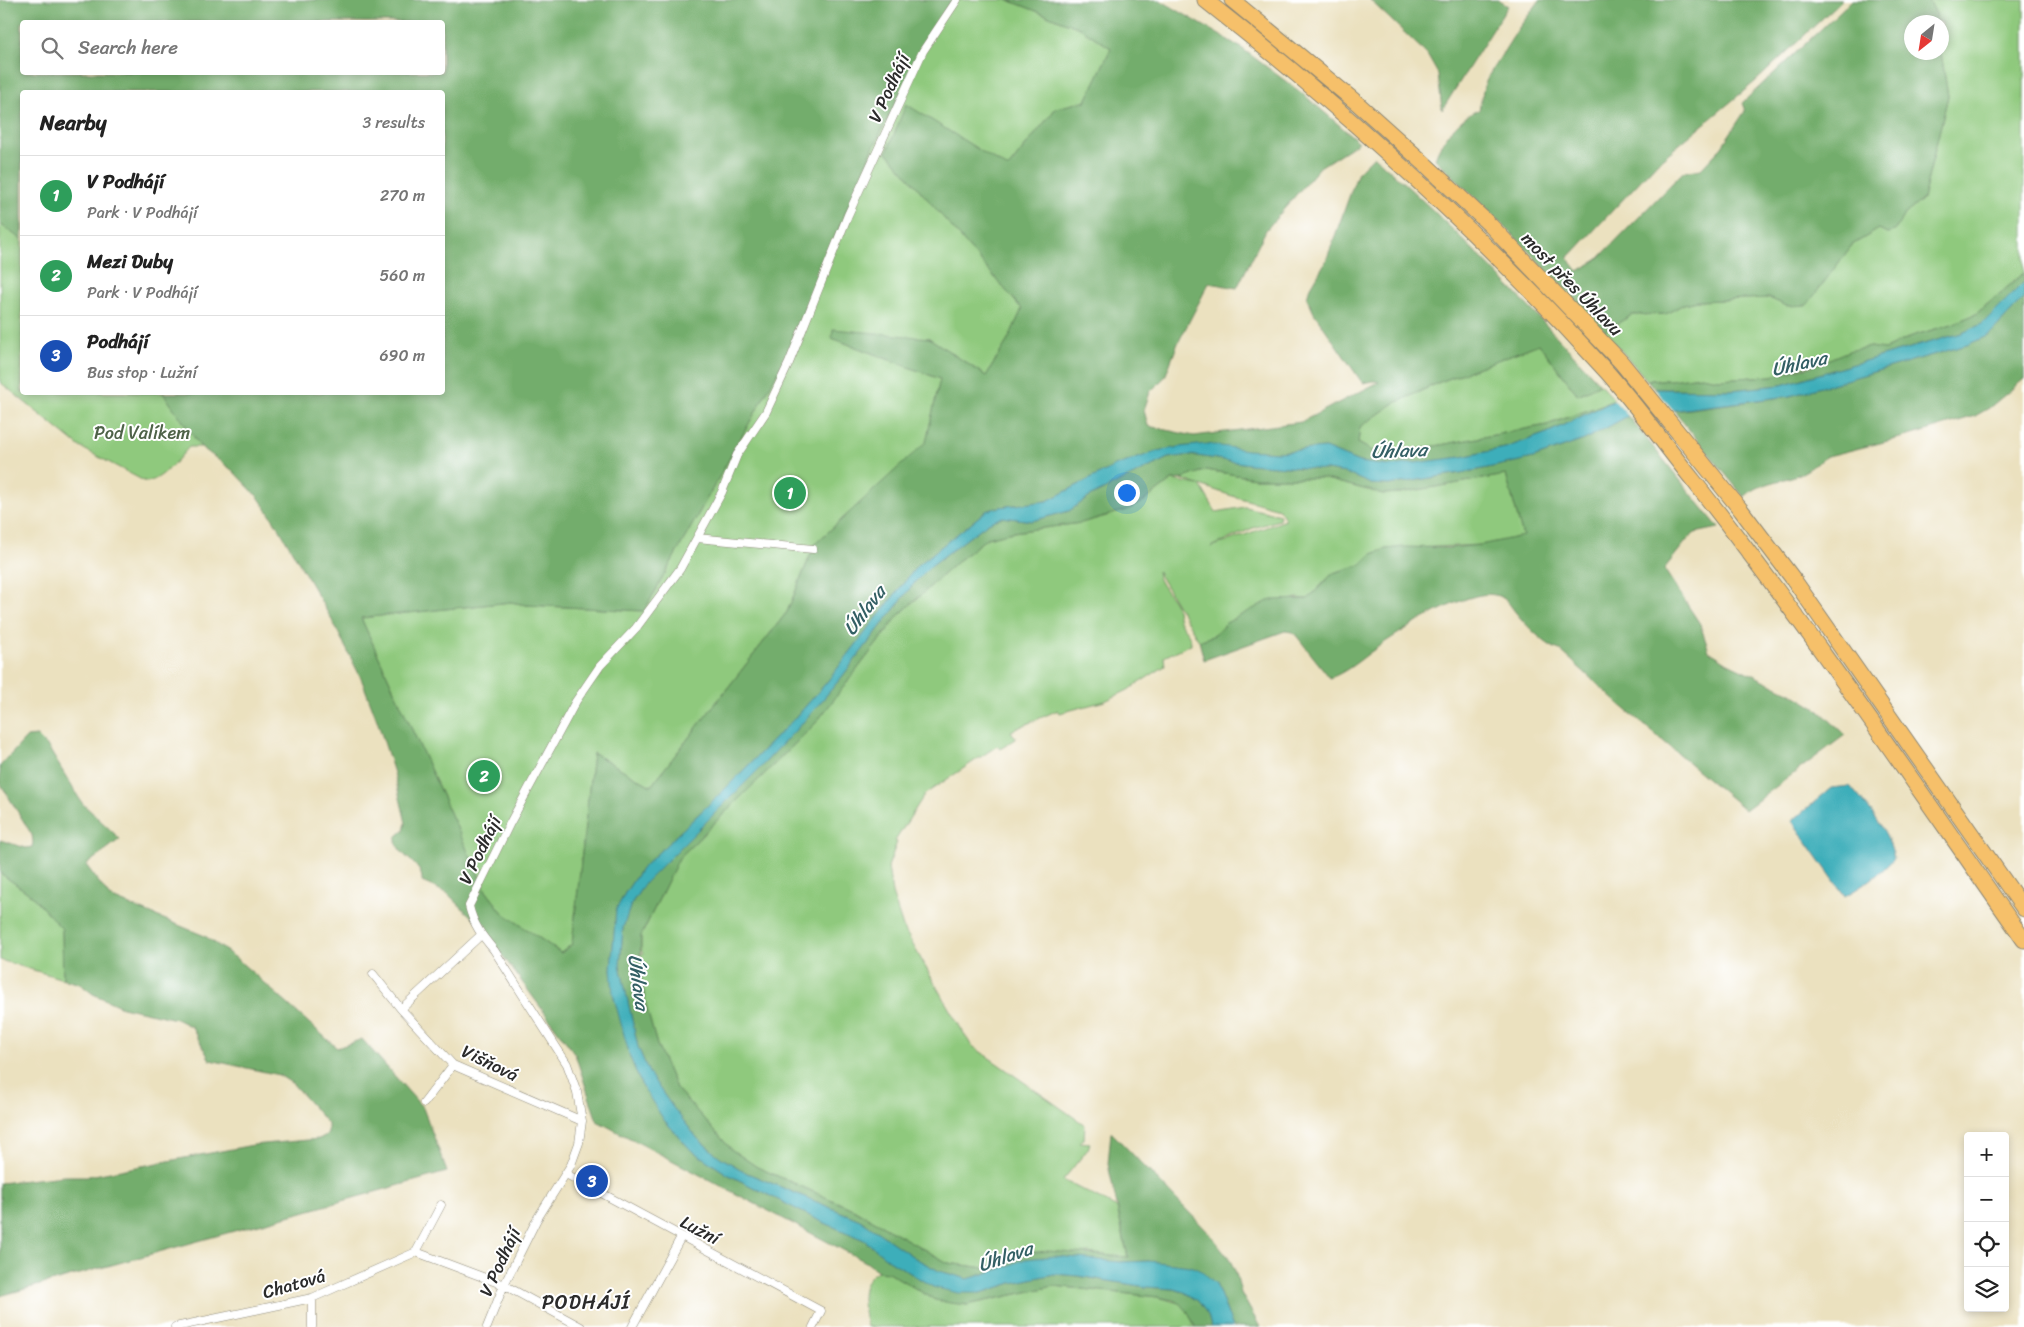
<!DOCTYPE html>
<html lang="en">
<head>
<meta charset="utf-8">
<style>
  body { margin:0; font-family:Sriracha,sans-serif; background:#f2f2f2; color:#222 }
  .controls { position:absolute; right:15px; bottom:15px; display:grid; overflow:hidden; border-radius:5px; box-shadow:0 2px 8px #0003 }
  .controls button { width:45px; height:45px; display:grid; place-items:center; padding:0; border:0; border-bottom:1px solid #e0e0e0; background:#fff; color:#222; font:25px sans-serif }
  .compass { position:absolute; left:1904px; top:15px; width:45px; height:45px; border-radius:50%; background:#fff; box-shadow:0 2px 8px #0003; rotate:210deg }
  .you { position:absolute; left:1126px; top:492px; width:18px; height:18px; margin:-12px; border:4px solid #fff; border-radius:50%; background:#1a73e8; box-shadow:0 0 0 8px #1a73e833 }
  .badge { display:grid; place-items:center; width:32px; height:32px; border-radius:50%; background:#7c3aed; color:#fff; font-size:16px; font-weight:700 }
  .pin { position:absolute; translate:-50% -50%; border:2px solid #fff; box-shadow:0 1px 5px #0006 }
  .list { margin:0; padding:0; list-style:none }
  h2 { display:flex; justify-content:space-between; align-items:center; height:65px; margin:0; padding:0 20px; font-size:21px }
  h2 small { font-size:16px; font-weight:400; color:#767676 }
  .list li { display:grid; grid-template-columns:32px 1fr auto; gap:15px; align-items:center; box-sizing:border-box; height:80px; padding:0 20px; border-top:1px solid #e0e0e0 }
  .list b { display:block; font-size:19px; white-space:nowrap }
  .list p { margin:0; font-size:16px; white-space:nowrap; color:#767676 }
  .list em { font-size:16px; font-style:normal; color:#767676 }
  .icon { flex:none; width:28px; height:28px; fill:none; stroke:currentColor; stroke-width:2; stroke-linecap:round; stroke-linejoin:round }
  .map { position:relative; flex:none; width:2024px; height:1327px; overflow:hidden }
  .search { position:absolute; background:#fff; box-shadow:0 2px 8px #0003; left:20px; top:20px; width:425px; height:55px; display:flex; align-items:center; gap:12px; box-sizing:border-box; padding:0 18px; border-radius:5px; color:#767676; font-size:19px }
  .panel { position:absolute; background:#fff; box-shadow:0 2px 8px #0003; left:20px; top:90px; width:425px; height:305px; border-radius:5px }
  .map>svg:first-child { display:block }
  .green { fill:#8fc97d; stroke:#5d7a54; fill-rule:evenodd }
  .forest { fill:#73ad6c; stroke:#4f6c4c; fill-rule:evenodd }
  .water { fill:#3eaeba; stroke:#346c72 }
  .pier { fill:#ebe1bf }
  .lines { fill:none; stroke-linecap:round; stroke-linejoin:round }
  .minor-casing { stroke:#8b8675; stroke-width:9 }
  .motorway-casing { stroke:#8b8675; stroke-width:17 }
  .minor { stroke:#fff; stroke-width:8 }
  .motorway { stroke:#f6c06b; stroke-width:15 }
  .labels { text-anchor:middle; stroke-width:4; stroke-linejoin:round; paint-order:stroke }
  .street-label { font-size:18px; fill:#2b2b2b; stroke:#fff }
  .park-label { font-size:18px; fill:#4e6248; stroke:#fff }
  .water-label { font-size:19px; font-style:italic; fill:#335f64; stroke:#fff }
  .quarter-label { font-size:20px; letter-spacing:1px; fill:#2b2b2b; stroke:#fff }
</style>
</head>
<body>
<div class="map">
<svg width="2024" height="1327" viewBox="0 0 2024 1327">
  <rect width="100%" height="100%" fill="#fff"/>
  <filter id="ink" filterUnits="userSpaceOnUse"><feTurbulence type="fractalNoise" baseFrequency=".02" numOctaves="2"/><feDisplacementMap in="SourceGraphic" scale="10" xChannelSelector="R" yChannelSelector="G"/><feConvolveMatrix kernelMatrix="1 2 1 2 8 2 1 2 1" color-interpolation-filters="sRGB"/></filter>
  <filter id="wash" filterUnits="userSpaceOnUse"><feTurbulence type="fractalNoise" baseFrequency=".0096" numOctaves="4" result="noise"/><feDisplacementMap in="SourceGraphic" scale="20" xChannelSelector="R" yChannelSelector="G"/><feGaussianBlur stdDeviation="1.12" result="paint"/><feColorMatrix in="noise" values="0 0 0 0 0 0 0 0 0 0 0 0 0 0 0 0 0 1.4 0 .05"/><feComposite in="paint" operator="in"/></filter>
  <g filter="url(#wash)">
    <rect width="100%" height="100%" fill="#ebe1bf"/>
    <path class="green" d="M952,0H1008L1080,28L1111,48L1086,101L1056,108L1008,168L907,105L887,152L1022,309L1008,340L986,376L929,338H832L940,379L926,443L815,544L787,612L651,786L593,753L572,944L561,953L503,913L486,891L361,618L511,602L526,605L644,611L789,352L795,331L872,150L911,72L921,47Z
      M1929,0H2024V273L1976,314L1952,324L1912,336L1885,349L1870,347L1772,376L1718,379L1701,376L1671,380H1647L1604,331L1632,315L1666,314L1684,304L1697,301L1769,298L1787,306L1831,273L1852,245L1879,229L1887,233L1894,231L1903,216L1923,199L1948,96L1941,53L1942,22H1937L1936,14Z
      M0,224L22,240V392L163,393L201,447H189C180,457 158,485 144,481L80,447L0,382Z
      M1539,344L1578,395L1600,384L1615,400L1547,425L1382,456L1358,443L1360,427L1393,404L1440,382Z
      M1206,470L1255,478H1322L1383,494L1400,493L1506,475L1523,537L1481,545L1386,549L1372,554L1360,565L1333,573L1308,599L1296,598L1226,623L1215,635L1199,641L1157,571C1158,585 1171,594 1176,605C1178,611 1177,618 1181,624C1186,632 1191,635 1191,644L1164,657L1165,666L1128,690L1105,701L1060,713L1058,710L1011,731L1016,739L1000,749L997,746L925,794L895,841L897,842L888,867L892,893L903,927L944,1000L971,1045L1085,1125L1084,1139L1079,1142L1090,1143L1088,1149L1063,1180L1117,1208L1128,1258L1088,1253L1001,1264L985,1268L948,1263L855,1210L757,1167L732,1150L676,1088L657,1045L646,1006L640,967V954H643L641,949V936L679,858L815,724L899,615L959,560L987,538L1013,532L1081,523L1127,510L1143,502L1172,480L1199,485L1181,479ZM1200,485L1229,495L1279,509L1286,520L1211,547L1253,528L1279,520L1280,515L1245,507L1216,512Z
      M0,873L31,895L62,929L63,979L0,960Z
      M878,1271L888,1272L935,1300L967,1305L1054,1286L1158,1297L1182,1304L1188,1311L1195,1327H867C863,1308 857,1281 878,1271Z"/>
    <path class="forest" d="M0,0H952L921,47L911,72L872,150L795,331L789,352L644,611L526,605L511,602L361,618L486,891L503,913L561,953L572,944L593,753L651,786L787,612L815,544L926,442L940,379L832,338L833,329L929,338L986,376L1008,340L1022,309L887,152L906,104L1008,168L1056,108L1086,101L1111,48L1080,28L1008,0H1160L1240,47L1303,94L1359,142L1320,167L1266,230L1237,288L1209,283L1178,343L1165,377L1150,392L1144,410L1148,426L1194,436L1301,422L1379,382L1374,381L1363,383L1361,381L1314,313L1307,298L1309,290L1326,261L1358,172L1374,156C1454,227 1528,304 1600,384L1578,395L1539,344L1440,382L1393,404L1360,427L1358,443L1382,456L1547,425L1615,400L1547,433L1505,448L1461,457L1415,464L1390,466L1359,462L1325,448L1278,452L1179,447L1158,451L1115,466L1047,501L1000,507L986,511L917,566L827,682L796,717L725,789L641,869L625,893L616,910L611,969L630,1057L641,1084L664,1120L691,1150L727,1174L818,1220L864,1240L889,1260L933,1287L981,1293L1012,1283L1054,1274L1078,1276L1146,1287L1173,1289L1184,1292L1198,1301L1208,1315L1211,1327H1195C1190,1314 1186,1306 1173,1300L1158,1297L1054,1286L967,1305L950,1303L935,1300L888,1272L878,1271L866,1262L597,1121L575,1054L480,925L447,893L422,882C424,862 394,856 396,837L404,830L406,823L394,773L377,720L361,678L333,622L280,530L259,498L232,470L201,447L163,393L442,392V92H22V240L0,224ZM22,22H442V72H22Z
      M1370,0H1498L1508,6L1442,110L1438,74L1426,53Z
      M1540,0H1842L1756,81L1658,162L1568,258L1578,271L1597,260L1683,172L1701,169L1720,149L1745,111L1742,103L1852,0H1929L1936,14L1937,22H1912V52L1941,53L1948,96L1923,199L1903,216L1895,231L1887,233L1879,229L1852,245L1807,305L1787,306L1769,298L1697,301L1684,304L1666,314L1632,315L1604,331L1511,233L1435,159C1439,142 1462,115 1479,110L1484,86L1489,75L1518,29Z
      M2024,273V282L1982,324L1962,333L1781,385L1731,390L1655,389L1647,380H1671L1701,376L1718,379L1772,376L1812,366L1851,350L1870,347L1885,349L1912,336L1952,324L1976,314Z
      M2024,298V379L1989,408L1975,416L1912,435L1828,456C1819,461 1810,469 1802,473C1782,482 1760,482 1744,497L1674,411L1790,396L1967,345L1989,335Z
      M1628,416L1719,528L1695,533L1688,539L1664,569L1700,624L1709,651L1728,663L1791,693L1819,710L1845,735L1745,810L1618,703L1560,650C1547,647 1526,625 1517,614C1509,605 1508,598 1495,595C1468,588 1398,633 1375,649C1361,659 1347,672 1330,678L1299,639L1293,632L1285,631L1204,660L1199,641L1215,635L1226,623L1270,600L1308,599L1333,573L1360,565L1372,554L1386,549L1403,547L1448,548L1480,545L1523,536L1506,475L1400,493L1383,494L1322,478H1255L1206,470L1181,479L1172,480L1143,502L1127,510L1081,523L1013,532L987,538L959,560L899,615L815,724L679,858L641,936L640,967L646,1006L657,1045L676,1088L732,1150L757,1167L855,1210L948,1263L985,1268L1001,1264L1012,1254L1048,1251L1128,1257L1108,1164L1111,1132L1210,1234L1229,1258L1236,1273L1241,1293L1260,1327H1233L1216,1284L1149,1261L1120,1262L1025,1259L1000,1269L968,1279L950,1274L939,1271L915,1258L860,1220L747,1173L720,1157L698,1139L671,1105L649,1073L638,1047L620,965L623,928L631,904L645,883L758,770L808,717L841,678L916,581L932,565L988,523L1003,517L1032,521L1069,511L1091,496L1168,458L1191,455L1249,464L1327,470L1345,473L1371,484L1389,485L1478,470L1533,458L1584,440Z
      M37,736L48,747L82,803L120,839L86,865L110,897L205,936L236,958L337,1048L362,1039L423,1108L447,1172L0,1296V1183L64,1176H89L253,1145L319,1139L328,1134V1124L293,1084L279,1075L210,1060L192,1027L176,1019L122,1007L93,994L80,984L63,979L62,929L31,895L0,873V840L26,848L32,847L33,842L32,835L0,783V766L27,737Z"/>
    <path class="water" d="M2024,282V298L1989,335L1967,345L1790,396L1628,416L1584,440L1533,458L1478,470L1389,485L1371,484L1345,473L1327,470L1249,464L1191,455L1168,458L1091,496L1069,511L1032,521L1003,517L988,523L932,565L916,581L841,678L808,717L758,770L645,883L631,904L623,928L620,965L638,1047L649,1073L671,1105L698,1139L720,1157L747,1173L860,1220L915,1258L939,1271L968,1279L1000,1269L1025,1259L1056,1256L1120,1262L1149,1261L1191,1266L1203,1272L1216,1284L1233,1327H1211L1208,1315L1198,1301L1184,1292L1173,1289L1146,1287L1078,1276L1054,1274L1012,1283L981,1293H958L933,1287L889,1260L864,1240L818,1220L727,1174L691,1150L664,1120L641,1084L630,1057L613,994L611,969L616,910L625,893L641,869L725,789L796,717L827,682L917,566L986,511L1000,507L1047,501L1115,466L1158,451L1179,447L1207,444L1247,450L1278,452L1325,448L1359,462L1390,466L1461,457L1505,448L1547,433L1615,400L1655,389L1731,390L1781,385L1962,333L1982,324Z
      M1850,786C1868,808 1888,828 1894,858C1880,875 1864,885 1845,896L1792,821L1831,788Z"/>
    <path class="pier" d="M1653,387L1676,413L1630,418L1613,399Z"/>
  </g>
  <g filter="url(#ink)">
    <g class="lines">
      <defs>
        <path id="minor" d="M697,538L813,549
          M373,974L401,1009L453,1065L582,1121
          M401,1009L481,935
          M424,1103L453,1065
          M566,1174L821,1311L813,1327
          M441,1205L416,1252L504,1285L581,1327
          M175,1327L312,1298L416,1252
          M312,1327V1298
          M487,1327L504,1285L537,1219L571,1165L579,1143L582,1121L577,1092L567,1064L494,950C482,936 473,924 469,906L510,823L576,701L600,666L636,628L680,569L722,492L737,455L766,412L789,363L848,215L923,51L957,0
          M632,1327L681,1237"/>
        <path id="motorway" d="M1205,0C1349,113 1484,236 1607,372C1637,406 1664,444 1693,480C1810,628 1915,785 2024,940
          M1232,0L1357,103L1426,165L1491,226L1621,362L1741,510L1794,580L2024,909"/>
      </defs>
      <use href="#minor" class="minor-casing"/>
      <use href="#motorway" class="motorway-casing"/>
      <use href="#minor" class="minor"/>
      <use href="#motorway" class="motorway"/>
    </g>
  </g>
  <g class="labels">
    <g class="street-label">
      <text transform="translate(889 88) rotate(-65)" y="6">V Podhájí</text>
      <text transform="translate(1572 284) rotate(46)" y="6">most přes Úhlavu</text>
      <text transform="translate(480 850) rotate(-64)" y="6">V Podhájí</text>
      <text transform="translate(490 1063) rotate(26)" y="6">Višňová</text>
      <text transform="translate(700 1230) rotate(28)" y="6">Lužní</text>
      <text transform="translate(500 1262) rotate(-65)" y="6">V Podhájí</text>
      <text transform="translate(294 1284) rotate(-16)" y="6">Chatová</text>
    </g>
    <g class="park-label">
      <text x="142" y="439">Pod Valíkem</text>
    </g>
    <g class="water-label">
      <text transform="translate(1799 363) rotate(-13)" y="7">Úhlava</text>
      <text transform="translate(1399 450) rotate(-2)" y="7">Úhlava</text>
      <text transform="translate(864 610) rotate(-53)" y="7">Úhlava</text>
      <text transform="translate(639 982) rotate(82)" y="7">Úhlava</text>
      <text transform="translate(1005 1256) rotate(-19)" y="7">Úhlava</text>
    </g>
    <g class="quarter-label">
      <text x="586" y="1309">PODHÁJÍ</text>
    </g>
  </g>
</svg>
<div class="controls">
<button>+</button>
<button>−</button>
<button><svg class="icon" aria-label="locate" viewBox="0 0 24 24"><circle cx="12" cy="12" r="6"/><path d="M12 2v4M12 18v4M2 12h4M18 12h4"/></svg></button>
<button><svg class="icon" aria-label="layers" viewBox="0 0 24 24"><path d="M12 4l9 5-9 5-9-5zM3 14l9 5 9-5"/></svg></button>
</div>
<svg class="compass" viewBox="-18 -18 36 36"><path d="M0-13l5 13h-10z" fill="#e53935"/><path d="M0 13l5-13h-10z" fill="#767676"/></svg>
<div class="you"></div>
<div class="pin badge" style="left:790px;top:493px;background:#2e9e5b">1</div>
<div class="pin badge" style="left:484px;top:776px;background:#2e9e5b">2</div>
<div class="pin badge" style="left:592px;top:1181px;background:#1a4fb4">3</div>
<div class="search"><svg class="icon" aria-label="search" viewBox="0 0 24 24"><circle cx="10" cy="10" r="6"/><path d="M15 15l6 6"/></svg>Search here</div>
<section class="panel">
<h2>Nearby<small>3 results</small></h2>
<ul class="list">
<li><span class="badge" style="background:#2e9e5b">1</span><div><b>V Podhájí</b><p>Park · V Podhájí</p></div><em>270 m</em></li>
<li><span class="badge" style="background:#2e9e5b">2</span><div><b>Mezi Duby</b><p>Park · V Podhájí</p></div><em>560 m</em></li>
<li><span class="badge" style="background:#1a4fb4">3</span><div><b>Podhájí</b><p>Bus stop · Lužní</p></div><em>690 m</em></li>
</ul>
</section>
</div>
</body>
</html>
